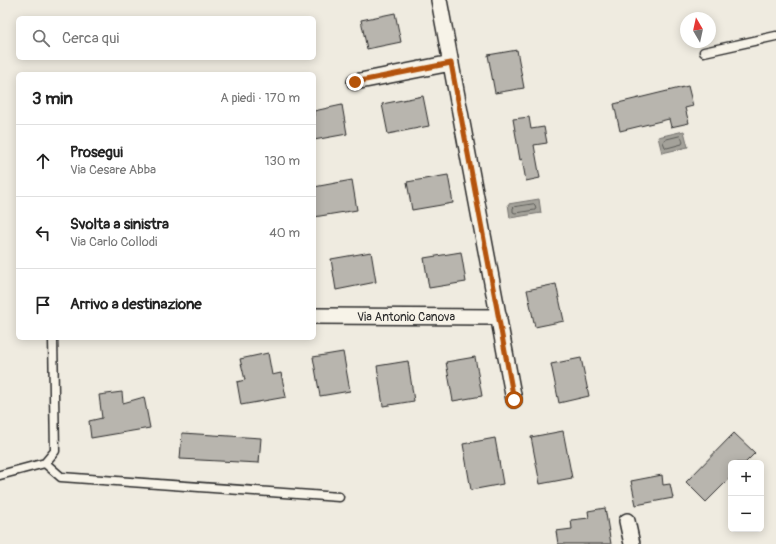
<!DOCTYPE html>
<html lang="it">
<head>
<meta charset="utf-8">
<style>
  body { margin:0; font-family:Pangolin,sans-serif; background:#f6f6f6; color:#222 }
  .controls { position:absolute; right:12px; bottom:12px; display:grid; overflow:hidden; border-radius:6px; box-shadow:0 2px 10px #0003 }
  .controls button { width:36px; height:36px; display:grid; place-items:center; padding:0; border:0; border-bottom:1px solid #e0e0e0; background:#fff; color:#222; font:20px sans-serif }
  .compass { position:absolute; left:680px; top:12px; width:36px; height:36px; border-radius:50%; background:#fff; box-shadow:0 2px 10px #0003; rotate:351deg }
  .stop { position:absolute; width:12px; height:12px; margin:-9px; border:3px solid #b45309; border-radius:50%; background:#fff }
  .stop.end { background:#b45309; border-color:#fff; box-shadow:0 1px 4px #0008 }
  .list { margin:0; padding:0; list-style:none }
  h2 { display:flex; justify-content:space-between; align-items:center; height:52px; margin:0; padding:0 16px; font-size:17px }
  h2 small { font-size:13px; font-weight:400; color:#767676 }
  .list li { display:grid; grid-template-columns:26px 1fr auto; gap:12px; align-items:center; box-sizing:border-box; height:72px; padding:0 16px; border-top:1px solid #e0e0e0 }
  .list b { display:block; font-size:15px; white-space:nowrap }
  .list p { margin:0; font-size:13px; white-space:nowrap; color:#767676 }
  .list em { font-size:13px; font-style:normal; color:#767676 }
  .icon { flex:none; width:22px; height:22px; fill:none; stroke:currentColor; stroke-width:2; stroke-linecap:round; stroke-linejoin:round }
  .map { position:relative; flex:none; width:776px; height:544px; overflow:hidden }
  .search { position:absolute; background:#fff; box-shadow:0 2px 10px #0003; left:16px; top:16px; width:300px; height:44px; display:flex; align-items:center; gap:10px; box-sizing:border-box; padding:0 14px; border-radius:6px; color:#767676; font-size:15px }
  .panel { position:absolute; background:#fff; box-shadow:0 2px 10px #0003; left:16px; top:72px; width:300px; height:268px; border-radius:6px }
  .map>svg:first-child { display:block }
  .water { fill:#a4a29a; stroke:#74726e }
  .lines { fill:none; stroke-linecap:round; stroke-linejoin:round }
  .shore { stroke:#5b5b57; stroke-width:1 }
  .building { fill:#b8b5ae; stroke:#2b2b2b }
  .service-casing { stroke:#2b2b2b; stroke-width:11 }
  .minor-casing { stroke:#2b2b2b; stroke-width:18 }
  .service { stroke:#f7f3e8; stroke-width:8 }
  .minor { stroke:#f7f3e8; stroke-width:15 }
  .route { stroke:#b45309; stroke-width:5 }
  .labels { text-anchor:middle; stroke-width:3; stroke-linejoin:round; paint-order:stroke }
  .street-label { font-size:12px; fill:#2b2b2b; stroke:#f7f3e8 }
</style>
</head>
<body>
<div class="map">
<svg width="776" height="544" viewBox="0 0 776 544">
  <rect width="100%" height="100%" fill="#efebe0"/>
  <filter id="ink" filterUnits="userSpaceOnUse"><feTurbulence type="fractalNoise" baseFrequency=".025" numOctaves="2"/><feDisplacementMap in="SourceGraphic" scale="8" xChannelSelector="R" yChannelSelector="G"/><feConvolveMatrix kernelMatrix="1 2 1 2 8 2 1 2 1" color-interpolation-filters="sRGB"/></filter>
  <g filter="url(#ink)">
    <path class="water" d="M684,131L688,147L662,153L658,137Z
      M539,199L541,213L510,218L508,204Z"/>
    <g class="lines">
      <path class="shore" d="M680,136C682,137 684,142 682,144L667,148L665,147L663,142L664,140Z
        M534,204L535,205L536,208L535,210L515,213L513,212V208L514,207Z"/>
    </g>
    <path class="building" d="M395,13L401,42L367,49L361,20Z
      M517,50L524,88L495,93L488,55Z
      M688,86L693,106L685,108L689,123L671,127L669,119L620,131L614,104Z
      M423,96L429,126L388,134L382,104Z
      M342,105L347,134L314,140V111Z
      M529,117L531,129L544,127L547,143L534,145L540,178L526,181L522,159L520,160L513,119Z
      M448,175L453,203L412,210L407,182Z
      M352,180L357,210L314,217V187Z
      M371,252L376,282L336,290L331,259Z
      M461,252L466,282L429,288L424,258Z
      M556,284L564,321L535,327L527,290Z
      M343,352L350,391L320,396L313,357Z
      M268,353L272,375L281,373L286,397L241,405L237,382L245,380L240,359Z
      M475,357L482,396L453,401L446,362Z
      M581,358L589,396L559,403L551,364Z
      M408,361L414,401L383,406L377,366Z
      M122,392L123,403L144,397L150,428L91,438L89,421L102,418L99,395Z
      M563,431L572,478L540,484L531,437Z
      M182,433L261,438L259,463L180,459Z
      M734,433L755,453L745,463H731V477L706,502L686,482Z
      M495,438L503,484L471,490L463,444Z
      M662,475L663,485L670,484L673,498L636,505L631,481Z
      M605,508L611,544H558L556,531L572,529L571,520L589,518L588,511Z"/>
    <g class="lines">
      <defs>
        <path id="service" d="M704,52L776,36
          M45,463L61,477L339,497
          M0,475L45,463L55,451L53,338"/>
        <path id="minor" d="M439,0L514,400
          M355,82L451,63
          M314,316L499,317
          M627,521L632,544"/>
      </defs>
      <use href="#service" class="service-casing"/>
      <use href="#minor" class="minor-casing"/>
      <use href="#service" class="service"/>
      <use href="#minor" class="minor"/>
    </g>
  </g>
  <g class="lines" filter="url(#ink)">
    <path class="route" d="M355,82L451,63L514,400"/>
  </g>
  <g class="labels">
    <g class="street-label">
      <text x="406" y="321">Via Antonio Canova</text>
    </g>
  </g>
</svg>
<div class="controls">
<button>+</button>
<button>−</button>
</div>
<svg class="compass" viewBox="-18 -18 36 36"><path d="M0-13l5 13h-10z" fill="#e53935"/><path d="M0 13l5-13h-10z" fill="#767676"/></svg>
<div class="stop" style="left:514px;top:400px"></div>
<div class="stop end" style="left:355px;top:82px"></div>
<div class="search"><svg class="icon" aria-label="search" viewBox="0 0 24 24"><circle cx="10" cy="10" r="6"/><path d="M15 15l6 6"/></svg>Cerca qui</div>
<section class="panel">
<h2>3 min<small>A piedi · 170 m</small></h2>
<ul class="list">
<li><svg class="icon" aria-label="ahead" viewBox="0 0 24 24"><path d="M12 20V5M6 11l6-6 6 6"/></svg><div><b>Prosegui</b><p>Via Cesare Abba</p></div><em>130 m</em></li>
<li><svg class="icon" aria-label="left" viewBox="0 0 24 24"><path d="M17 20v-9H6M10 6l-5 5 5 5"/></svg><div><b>Svolta a sinistra</b><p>Via Carlo Collodi</p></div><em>40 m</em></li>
<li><svg class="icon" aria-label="arrive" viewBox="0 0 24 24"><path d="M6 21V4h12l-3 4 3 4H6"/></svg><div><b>Arrivo a destinazione</b></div></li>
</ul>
</section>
</div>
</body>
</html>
